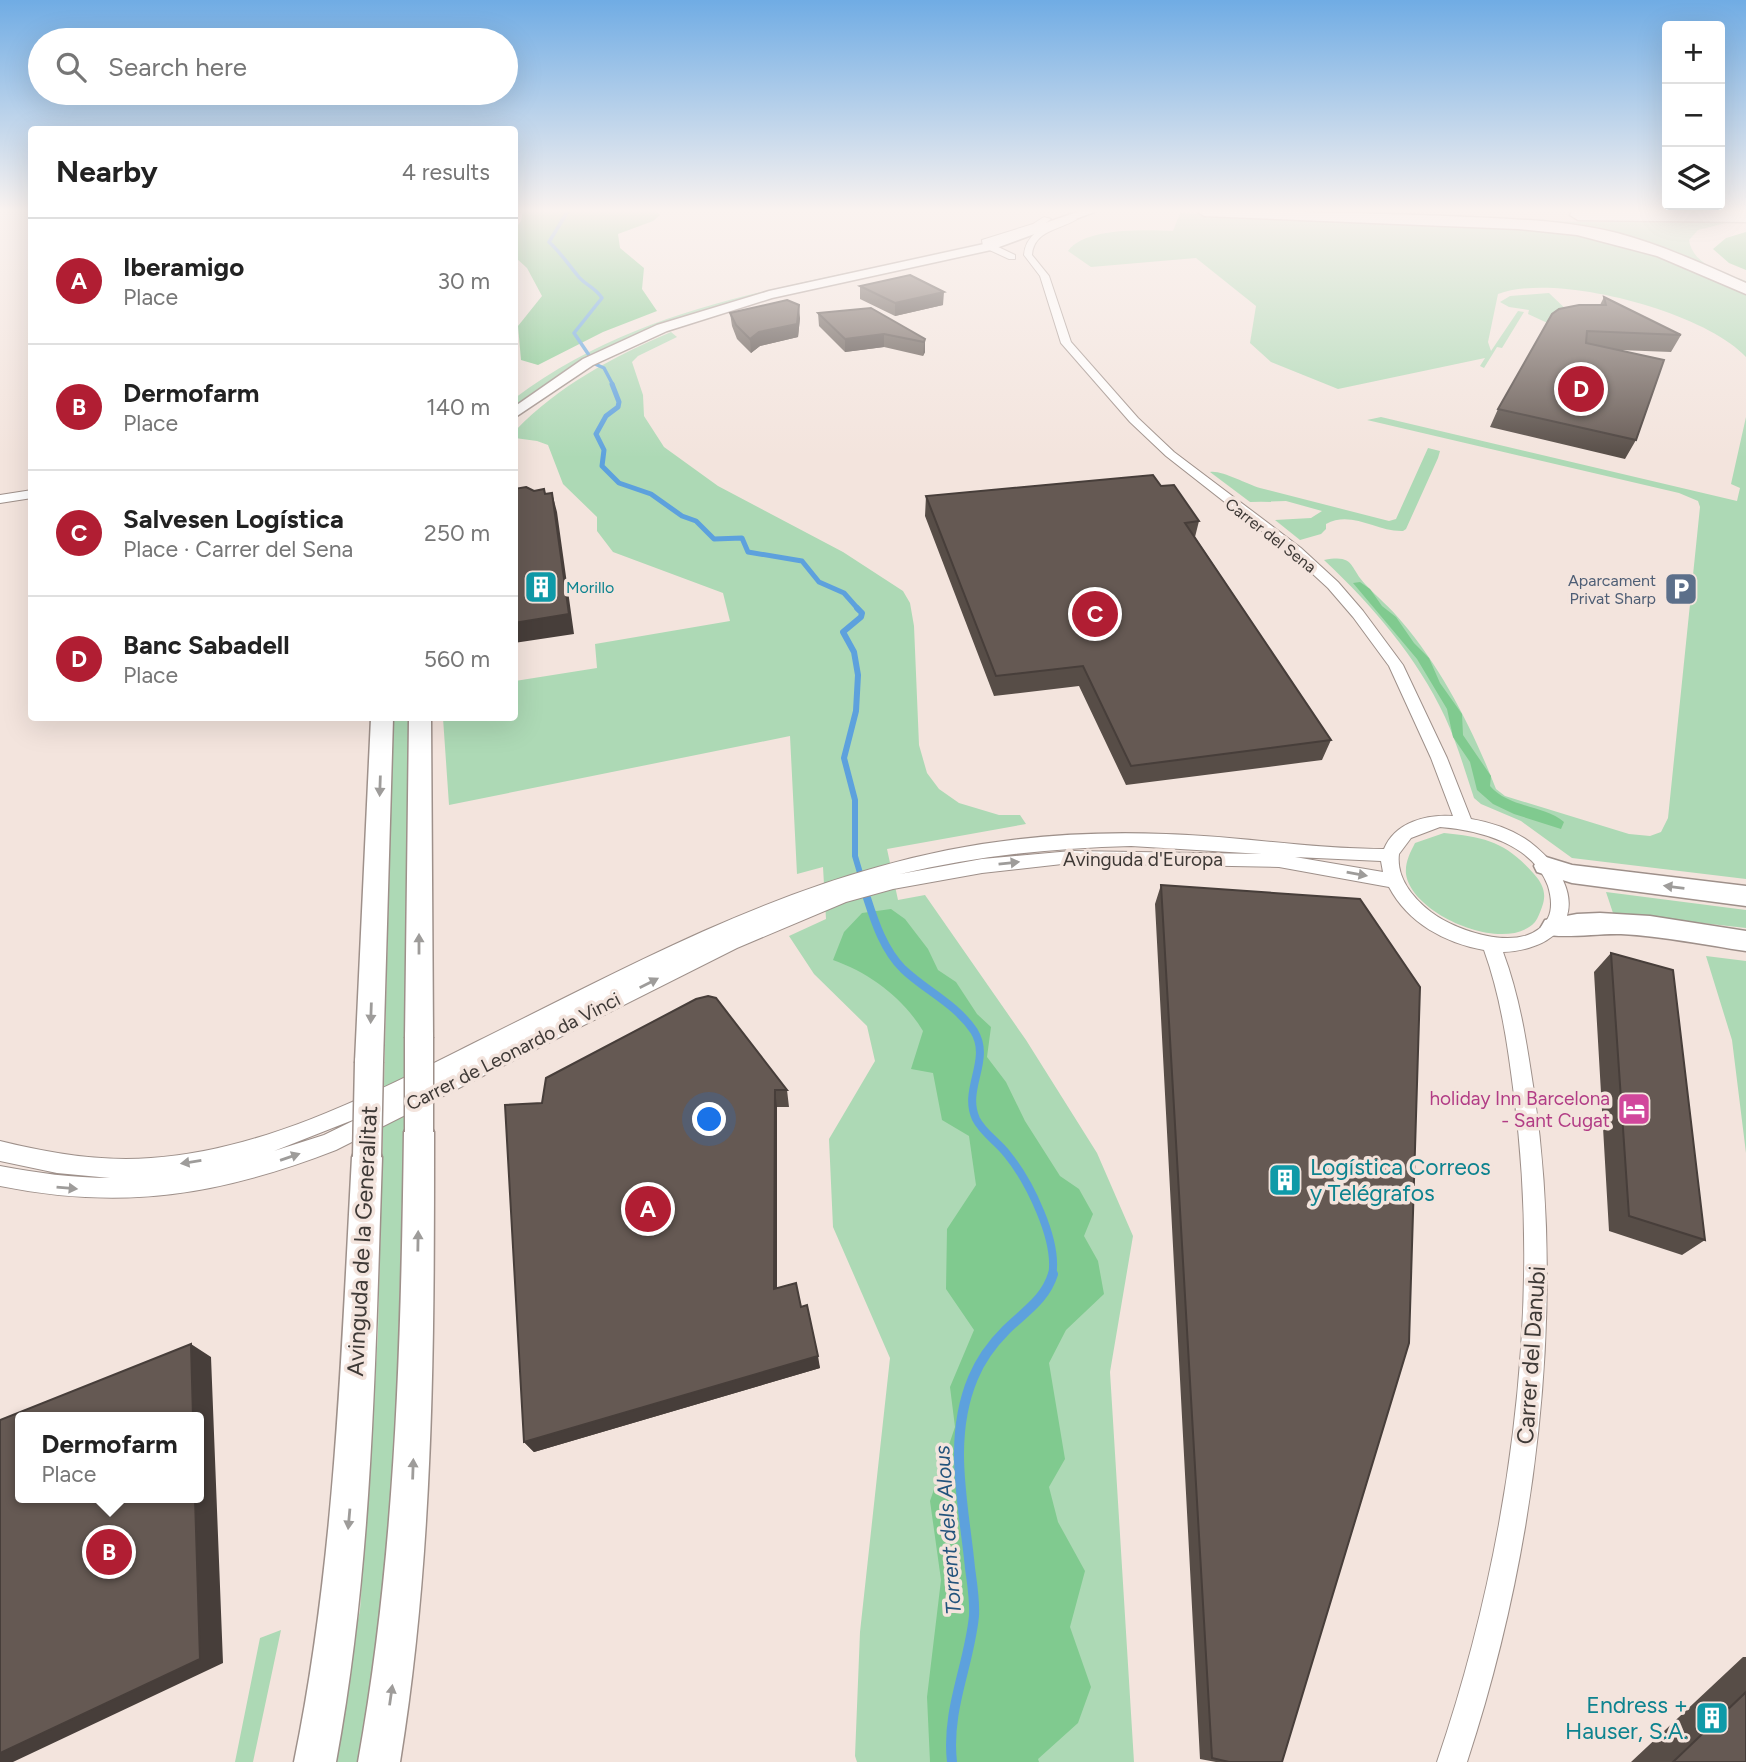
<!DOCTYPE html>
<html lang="en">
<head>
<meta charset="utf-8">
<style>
  body { margin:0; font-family:Figtree,sans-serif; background:#f6f6f6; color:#222 }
  .controls { position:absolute; right:21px; top:21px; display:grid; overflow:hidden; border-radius:7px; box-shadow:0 7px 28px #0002 }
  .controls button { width:63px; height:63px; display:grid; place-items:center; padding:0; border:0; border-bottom:2px solid #e0e0e0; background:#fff; color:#222; font:35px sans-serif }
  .you { position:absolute; left:710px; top:1120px; width:24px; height:24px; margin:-18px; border:5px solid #fff; border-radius:50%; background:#1a73e8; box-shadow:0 0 0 10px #1a73e833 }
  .badge { display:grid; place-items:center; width:46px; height:46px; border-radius:50%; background:#b11e33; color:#fff; font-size:23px; font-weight:700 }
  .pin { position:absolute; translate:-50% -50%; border:4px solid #fff; box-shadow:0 2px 7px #0006 }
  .popup { position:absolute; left:15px; top:1412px; width:189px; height:91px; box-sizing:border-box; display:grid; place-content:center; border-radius:7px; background:#fff; filter:drop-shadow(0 2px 5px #0005); font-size:23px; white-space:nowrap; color:#767676 }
  .popup b { font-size:26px; color:#222 }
  .popup::after { content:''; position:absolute; left:50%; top:100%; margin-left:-14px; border:14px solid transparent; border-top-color:#fff }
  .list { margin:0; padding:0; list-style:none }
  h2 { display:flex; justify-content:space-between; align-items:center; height:91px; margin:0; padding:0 28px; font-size:30px }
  h2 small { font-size:23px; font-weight:400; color:#767676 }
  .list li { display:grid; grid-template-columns:46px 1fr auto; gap:21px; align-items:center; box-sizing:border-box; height:126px; padding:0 28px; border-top:2px solid #e0e0e0 }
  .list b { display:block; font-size:26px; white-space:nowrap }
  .list p { margin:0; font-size:23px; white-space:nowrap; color:#767676 }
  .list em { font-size:23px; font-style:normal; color:#767676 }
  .icon { flex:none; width:38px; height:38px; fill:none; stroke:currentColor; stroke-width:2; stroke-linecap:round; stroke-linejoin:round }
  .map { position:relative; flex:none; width:1746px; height:1762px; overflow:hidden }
  .search { position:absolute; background:#fff; box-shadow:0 7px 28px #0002; left:28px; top:28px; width:490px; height:77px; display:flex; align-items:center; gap:18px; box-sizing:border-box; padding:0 24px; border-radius:38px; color:#767676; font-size:26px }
  .panel { position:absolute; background:#fff; box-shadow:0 7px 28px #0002; left:28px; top:126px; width:490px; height:595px; border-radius:7px }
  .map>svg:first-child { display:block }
  .green { fill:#add9b5 }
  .forest { fill:#80ca8f }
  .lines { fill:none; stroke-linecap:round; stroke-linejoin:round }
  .stream-far4 { stroke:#5da1dd; stroke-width:3.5 }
  .stream-far3 { stroke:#5da1dd; stroke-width:5 }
  .stream-far2 { stroke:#5da1dd; stroke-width:6 }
  .stream-far1 { stroke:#5da1dd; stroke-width:8 }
  .stream { stroke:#5da1dd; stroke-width:10 }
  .street-casing { stroke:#9e908a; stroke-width:2 }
  .secondary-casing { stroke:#9e908a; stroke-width:3 }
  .highway-casing { stroke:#9e908a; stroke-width:3 }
  .street { fill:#fff; fill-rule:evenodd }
  .secondary { fill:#fff; fill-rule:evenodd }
  .highway { fill:#fff; fill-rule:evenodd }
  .secondary-bridge-casing { stroke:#9e908a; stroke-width:31; stroke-linecap:butt }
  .secondary-bridge { stroke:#fff; stroke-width:28 }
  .wall { fill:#574d47 }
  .shaded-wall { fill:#473e3a }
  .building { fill:#655953; stroke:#473e3a; stroke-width:2 }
  .oneway { fill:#9e9c9a }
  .labels { text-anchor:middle; stroke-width:7; stroke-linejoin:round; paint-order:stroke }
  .far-street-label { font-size:16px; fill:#3e3936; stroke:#f3e4dd }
  .far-service-label { font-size:16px; fill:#4e5e75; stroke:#f3e4dd; text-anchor:end }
  .far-culture-label { font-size:16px; fill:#0d838f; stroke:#f3e4dd; text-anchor:start }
  .street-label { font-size:19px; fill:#3e3936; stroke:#f3e4dd }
  .hotel-label { font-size:19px; fill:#b23c85; stroke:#f3e4dd; text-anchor:end }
  .water-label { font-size:21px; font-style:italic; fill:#22537c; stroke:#f3e4dd }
  .near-culture-label { font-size:23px; fill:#0d838f; stroke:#f3e4dd; text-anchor:start }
  .near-street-label { font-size:23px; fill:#3e3936; stroke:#f3e4dd }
</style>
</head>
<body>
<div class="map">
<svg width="1746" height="1762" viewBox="0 0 1746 1762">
  <rect width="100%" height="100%" fill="#f3e4dd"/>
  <path class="green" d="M1180,213L1541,229C1614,237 1681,262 1746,294V357C1704,311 1555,272 1498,294L1488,342L1491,351L1518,311L1524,312L1502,348L1497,347L1484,368L1480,366L1485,358L1338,389L1271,362L1250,343L1256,306L1196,258L1091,267L1068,251C1085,227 1146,230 1173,231Z
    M1499,221L1726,223L1698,230L1689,240C1693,266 1724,272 1746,281V286L1636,240Z
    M929,255L934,258C780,290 645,309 515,406V398C639,305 783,289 929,255Z
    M1549,293L1573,316L1554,326L1528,314L1529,310L1509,307L1500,302L1510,296Z
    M671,332L677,337L638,356L632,362L643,395L644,416L664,447L718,486L843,552L903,591L910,603L914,626L919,745L927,773L939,789L959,803L999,815H1020L1026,824L887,849L898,900L925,895L1026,1040L1097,1153L1133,1236L1110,1372L1134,1762H857L855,1756L860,1632L890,1358L833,1227L829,1139L875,1061L867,1026L814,974L789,936L826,919L823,867L797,874L790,736L449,805L443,718H514L515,681L597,668L595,644L730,621L723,593L613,552L597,531V517L563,484L548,445L537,441L515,438V431C559,385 613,357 671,332Z
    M1381,417L1737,501L1740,488L1731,484L1746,417V879L1572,858L1521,821L1481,804L1474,798C1465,771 1457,743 1445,717C1417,657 1372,605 1324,560C1355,554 1349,567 1365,584C1377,597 1391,608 1402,622C1443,670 1473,730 1496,789L1505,796L1629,834L1650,836L1661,832L1668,818L1700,507L1698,501L1679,493L1367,420Z
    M1428,448L1440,451L1438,458L1406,529L1403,531C1376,532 1352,510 1326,524V529L1321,534L1300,540L1275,520L1311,518L1322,511L1286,501L1250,502L1210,472C1222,470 1246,484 1260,488L1389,521L1396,519Z
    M393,718H408L406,1048L395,1470L384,1616L360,1762H329L360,1610L369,1481L378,1332Z
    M1444,833C1485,837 1506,842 1534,874C1543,884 1547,894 1542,907C1540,912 1538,918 1535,922C1505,955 1411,914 1406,874C1405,862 1410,853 1415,843Z
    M1606,892L1746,910V928L1613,913Z
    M1706,956L1746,961V1153L1732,1040Z
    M281,1630L253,1762H235L260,1638Z"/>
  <path class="forest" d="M523,211H656L660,215L653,221L618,234L620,248L644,268L642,289L657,311L603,332L538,365L521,360L518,326L542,296L527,268L515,257V229L521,221Z
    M1746,232V270L1729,263L1713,249L1726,238Z
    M1360,582L1370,589L1382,606L1396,617L1414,643L1429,658L1440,683L1462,714L1463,735L1491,776L1490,786C1509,808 1544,805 1564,822L1561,829L1514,814L1493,804L1477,790L1470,762L1453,737L1447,709L1417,659L1353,583Z
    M891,909L905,919L928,949L938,970L956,982L977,1014L991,1027L987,1057L1006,1082L1025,1121L1060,1176L1079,1189L1093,1214L1084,1236L1098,1261L1104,1294L1066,1330L1049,1363L1065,1459L1049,1487L1058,1522L1085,1571L1070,1627L1091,1687L1078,1723L1038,1759L1039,1762H930L927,1697L941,1580L930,1501L955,1427L950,1387L974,1330L946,1289L947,1229L976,1185L969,1136L942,1120L933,1073L911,1069L923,1031C903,998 870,973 833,960L844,932L862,913Z"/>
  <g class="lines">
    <path class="stream-far4" d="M568,211L549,242C561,253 568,264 578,276C585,285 595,287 602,298L574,333L595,364L604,368L613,385"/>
    <path class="stream-far3" d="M612,384L619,402L618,407L606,416L596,434L604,450L602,466L619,483L651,494L682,516L696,521L714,539L742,538L748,552L802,561L819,582L844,593L859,610"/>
    <path class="stream-far2" d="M857,608L862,613L861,617L843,632L854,652L858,675L856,711L844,758L855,800V856L868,900"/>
    <path class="stream-far1" d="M867,898C875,923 884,950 903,969C926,991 956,1004 974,1031C992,1060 962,1089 976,1119C983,1133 998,1142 1007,1154C1029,1181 1059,1241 1052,1276"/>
    <path class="stream" d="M952,1762C946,1710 969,1666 974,1616C975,1600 972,1583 970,1568C964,1505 947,1440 973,1378C980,1361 992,1344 1006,1330C1024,1312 1045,1300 1053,1274"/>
    <defs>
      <path id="street" d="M1044,217L1051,219L1039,228L990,243L1015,255V259H1009L983,247L982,240L1033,224Z
        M1070,217L1077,219C1060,230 1034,230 1032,255L1049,276L1071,342L1138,418L1174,452L1301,548L1338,582L1363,611L1403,665L1447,758L1471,819C1494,823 1518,831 1536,847C1590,893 1576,948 1503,952C1520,997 1527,1045 1534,1092C1566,1311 1536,1552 1467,1762H1437C1508,1554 1543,1313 1514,1095C1508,1047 1501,997 1484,950C1445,943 1408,923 1389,887L1279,867L1071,863L982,873L893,889L846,902L737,948L336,1150C220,1195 124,1211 0,1186V1166C37,1173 73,1178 110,1178L57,1173L0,1161V1141C49,1153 100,1162 151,1158C267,1150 376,1092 478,1041C608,977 737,906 878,867C970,840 1070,830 1166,834C1239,836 1311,849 1384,849C1395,822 1427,814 1453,816L1431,758L1389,666L1353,617L1328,588L1291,554L1166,456L1130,422L1061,343L1040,276L1024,255C1026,230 1050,225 1070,217ZM1440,827C1479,830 1533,844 1548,886C1551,896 1553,908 1548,918C1528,956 1457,932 1431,912C1413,898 1396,878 1399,854L1411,838ZM1131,846L1262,854L1071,851L982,859L900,874C976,856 1053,848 1131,846ZM1295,857L1381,861L1383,872ZM363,1116L324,1135L274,1151Z
        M32,490V498L0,503V495Z"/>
      <path id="secondary" d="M1080,211H1097L991,250L772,298L667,331L593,365L514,418V407L583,359L657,325L769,291L984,244Z
        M371,718H393L383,1062L379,1071L369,1074L359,1071L355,1062Z
        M409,718H431L433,1037L429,1045L419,1049L409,1045L405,1037Z
        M1546,857L1572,865L1746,886V906L1572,883L1537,872L1534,866L1537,860Z
        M1600,913L1650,916L1746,931V951C1705,945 1663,936 1621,934C1601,933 1560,939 1545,934L1541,927L1545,920L1577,914Z
        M419,1118L429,1122L434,1132C434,1344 434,1552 400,1762H358C396,1551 401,1346 404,1132L409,1122Z
        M367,1143L378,1147L382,1157C375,1360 373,1562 336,1762H294C335,1562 341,1360 352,1157L356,1147Z"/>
      <path id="highway" d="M1197,211C1280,211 1364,213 1447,216C1504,219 1562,219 1617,233C1662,245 1703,264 1746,283V294L1657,256L1577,235L1518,229L1204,216Z
        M1573,211L1746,212V222L1578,220L1570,215Z"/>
    </defs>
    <use href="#street" class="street-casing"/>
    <use href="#secondary" class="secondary-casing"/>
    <use href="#highway" class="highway-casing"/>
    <use href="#street" class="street"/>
    <use href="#secondary" class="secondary"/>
    <use href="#highway" class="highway"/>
    <defs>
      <path id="secondary-bridge" d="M419,1037V1132
        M367,1157L369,1062"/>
    </defs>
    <use href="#secondary-bridge" class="secondary-bridge-casing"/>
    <use href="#secondary-bridge" class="secondary-bridge"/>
  </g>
  <path class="wall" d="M860,286L943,305L895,316L860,299Z
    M1604,297L1681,335L1671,352L1619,350L1636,440L1625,459L1490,427L1498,409L1600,305Z
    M730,313L800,318L798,337L760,346L751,353L737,339L732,326Z
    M818,313L925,339V352L923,356L884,347L845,352L819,326Z
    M1161,486L1199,521L1195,537L1331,740L1322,760L1126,785L1079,686L994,696L925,516L926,496Z
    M1161,885L1282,1762H1216L1200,1759L1155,904Z
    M1611,953L1705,1240L1682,1255L1609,1231L1594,972Z
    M787,1090L789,1107H777V1288L801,1307L820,1368L534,1452L524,1442L542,1103Z
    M1743,1657H1746V1762H1631Z"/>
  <path class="shaded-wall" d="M944,292L943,305L895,316V303Z
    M799,305L800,318L798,337L760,346L751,353L750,339Z
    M884,334V347L845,352V339Z
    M925,339V352L923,356L924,342Z
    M552,493L557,512L574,634L514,643V623Z
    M775,1090L777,1107V1302L774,1289Z
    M191,1344L211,1357L223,1663L13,1762H0V1753L195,1498H198V1417H193Z
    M818,1356L820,1368L534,1452L524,1442Z"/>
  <path class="building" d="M910,275L944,292L895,303L860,286Z
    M1604,297L1681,335L1587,331L1586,343L1664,360L1636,440L1498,409L1552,314L1559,309L1579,305H1606Z
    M787,300L799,305L797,324L759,332L750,339L736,325L730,313Z
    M871,308L925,339L924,342L884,334L845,339L818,313Z
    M1153,475L1161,486L1174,485L1199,521L1185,523L1331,740L1131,766L1083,666L996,676L926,496Z
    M526,487L534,491L544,489L545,494L552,493L569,614L514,623V489Z
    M1161,885L1360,899L1420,987L1409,1343L1282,1762H1229L1212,1758Z
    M1611,953L1673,970L1705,1240L1629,1216Z
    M708,996L716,998L787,1090H775L774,1289L796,1283L801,1307L807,1305L818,1356L524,1442L505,1105L542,1103L546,1078L696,999Z
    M191,1344L193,1417H20V1498H195L200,1659L0,1753V1420Z
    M1746,1692V1762H1673Z"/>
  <defs><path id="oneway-solid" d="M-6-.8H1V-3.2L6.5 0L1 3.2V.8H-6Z" transform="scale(1.75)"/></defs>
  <g class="oneway">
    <use href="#oneway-solid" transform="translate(380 786) rotate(92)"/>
    <use href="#oneway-solid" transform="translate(1009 863) rotate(-6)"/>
    <use href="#oneway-solid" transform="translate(1357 874) rotate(10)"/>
    <use href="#oneway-solid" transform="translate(1674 887) rotate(-173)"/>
    <use href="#oneway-solid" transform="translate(419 944) rotate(-90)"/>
    <use href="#oneway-solid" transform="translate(649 983) rotate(-27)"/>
    <use href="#oneway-solid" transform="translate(371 1013) rotate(92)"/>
    <use href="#oneway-solid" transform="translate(290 1157) rotate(-19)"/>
    <use href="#oneway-solid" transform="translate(191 1162) rotate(171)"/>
    <use href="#oneway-solid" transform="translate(67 1188) rotate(5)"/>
    <use href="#oneway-solid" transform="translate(418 1241) rotate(-89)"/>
    <use href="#oneway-solid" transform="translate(413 1469) rotate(-88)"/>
    <use href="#oneway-solid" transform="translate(349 1519) rotate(95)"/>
    <use href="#oneway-solid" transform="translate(391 1695) rotate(-82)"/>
  </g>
  <linearGradient id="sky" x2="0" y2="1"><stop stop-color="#70ace4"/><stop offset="0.46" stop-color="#faf3f0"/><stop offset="1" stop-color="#faf3f0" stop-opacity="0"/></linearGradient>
  <rect width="1746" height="458" fill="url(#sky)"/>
  <defs>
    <symbol id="building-square" viewBox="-11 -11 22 22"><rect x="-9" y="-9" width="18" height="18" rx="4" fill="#0f9aa8" stroke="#f3e4dd"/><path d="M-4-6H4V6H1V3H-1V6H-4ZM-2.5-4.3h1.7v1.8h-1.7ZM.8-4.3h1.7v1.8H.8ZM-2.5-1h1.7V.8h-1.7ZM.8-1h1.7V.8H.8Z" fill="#fff"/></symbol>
    <symbol id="parking-square" viewBox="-11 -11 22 22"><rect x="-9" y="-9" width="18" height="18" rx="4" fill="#5c6f8a" stroke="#f3e4dd"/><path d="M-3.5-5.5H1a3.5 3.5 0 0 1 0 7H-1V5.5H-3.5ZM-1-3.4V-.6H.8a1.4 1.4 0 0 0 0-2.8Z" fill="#fff"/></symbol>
    <symbol id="hotel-square" viewBox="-11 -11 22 22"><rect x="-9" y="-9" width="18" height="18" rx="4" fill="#d1479c" stroke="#f3e4dd"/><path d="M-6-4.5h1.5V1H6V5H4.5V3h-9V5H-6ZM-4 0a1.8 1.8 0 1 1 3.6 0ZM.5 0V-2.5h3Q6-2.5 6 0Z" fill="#fff"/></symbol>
  </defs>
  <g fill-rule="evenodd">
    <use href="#building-square" x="522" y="568" width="38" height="38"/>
    <use href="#parking-square" x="1662" y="570" width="38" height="38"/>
    <use href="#hotel-square" x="1615" y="1090" width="38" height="38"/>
    <use href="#building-square" x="1266" y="1161" width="38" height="38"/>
    <use href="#building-square" x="1693" y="1699" width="38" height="38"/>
  </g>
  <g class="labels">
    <g class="far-street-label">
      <text transform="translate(1271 535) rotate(38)" y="6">Carrer del Sena</text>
    </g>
    <g class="far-service-label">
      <text x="1656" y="586">Aparcament<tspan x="1656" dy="18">Privat Sharp</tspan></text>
    </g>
    <g class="far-culture-label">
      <text x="566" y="593">Morillo</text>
    </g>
    <g class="street-label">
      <text x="1143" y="866">Avinguda d'Europa</text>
      <text transform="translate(513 1051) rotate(-27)" y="7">Carrer de Leonardo da Vinci</text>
    </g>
    <g class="hotel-label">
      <text x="1610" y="1105">holiday Inn Barcelona<tspan x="1610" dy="22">- Sant Cugat</tspan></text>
    </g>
    <g class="water-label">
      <text transform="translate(948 1530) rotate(-94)" y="7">Torrent dels Alous</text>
    </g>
    <g class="near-culture-label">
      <text x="1310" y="1175">Logística Correos<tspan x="1310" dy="26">y Telégrafos</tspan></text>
      <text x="1688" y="1713" text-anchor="end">Endress +<tspan x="1688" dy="26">Hauser, S.A.</tspan></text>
    </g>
    <g class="near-street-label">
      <text transform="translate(362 1241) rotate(-87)" y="8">Avinguda de la Generalitat</text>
      <text transform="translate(1531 1355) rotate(-86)" y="8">Carrer del Danubi</text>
    </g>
  </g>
</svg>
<div class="controls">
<button>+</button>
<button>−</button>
<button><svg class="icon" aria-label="layers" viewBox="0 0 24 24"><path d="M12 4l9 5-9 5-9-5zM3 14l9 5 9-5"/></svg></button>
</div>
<div class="you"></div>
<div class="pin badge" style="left:648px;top:1209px">A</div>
<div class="pin badge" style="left:109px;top:1552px">B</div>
<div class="popup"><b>Dermofarm</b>Place</div>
<div class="pin badge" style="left:1095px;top:614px">C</div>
<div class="pin badge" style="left:1581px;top:389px">D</div>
<div class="search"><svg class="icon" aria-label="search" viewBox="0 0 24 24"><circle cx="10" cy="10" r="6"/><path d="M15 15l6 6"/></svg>Search here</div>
<section class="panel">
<h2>Nearby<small>4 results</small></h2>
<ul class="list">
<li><span class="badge">A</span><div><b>Iberamigo</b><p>Place</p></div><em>30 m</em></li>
<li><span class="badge">B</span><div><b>Dermofarm</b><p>Place</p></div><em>140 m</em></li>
<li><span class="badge">C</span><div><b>Salvesen Logística</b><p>Place · Carrer del Sena</p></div><em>250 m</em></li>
<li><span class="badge">D</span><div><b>Banc Sabadell</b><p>Place</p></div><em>560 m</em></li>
</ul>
</section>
</div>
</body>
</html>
